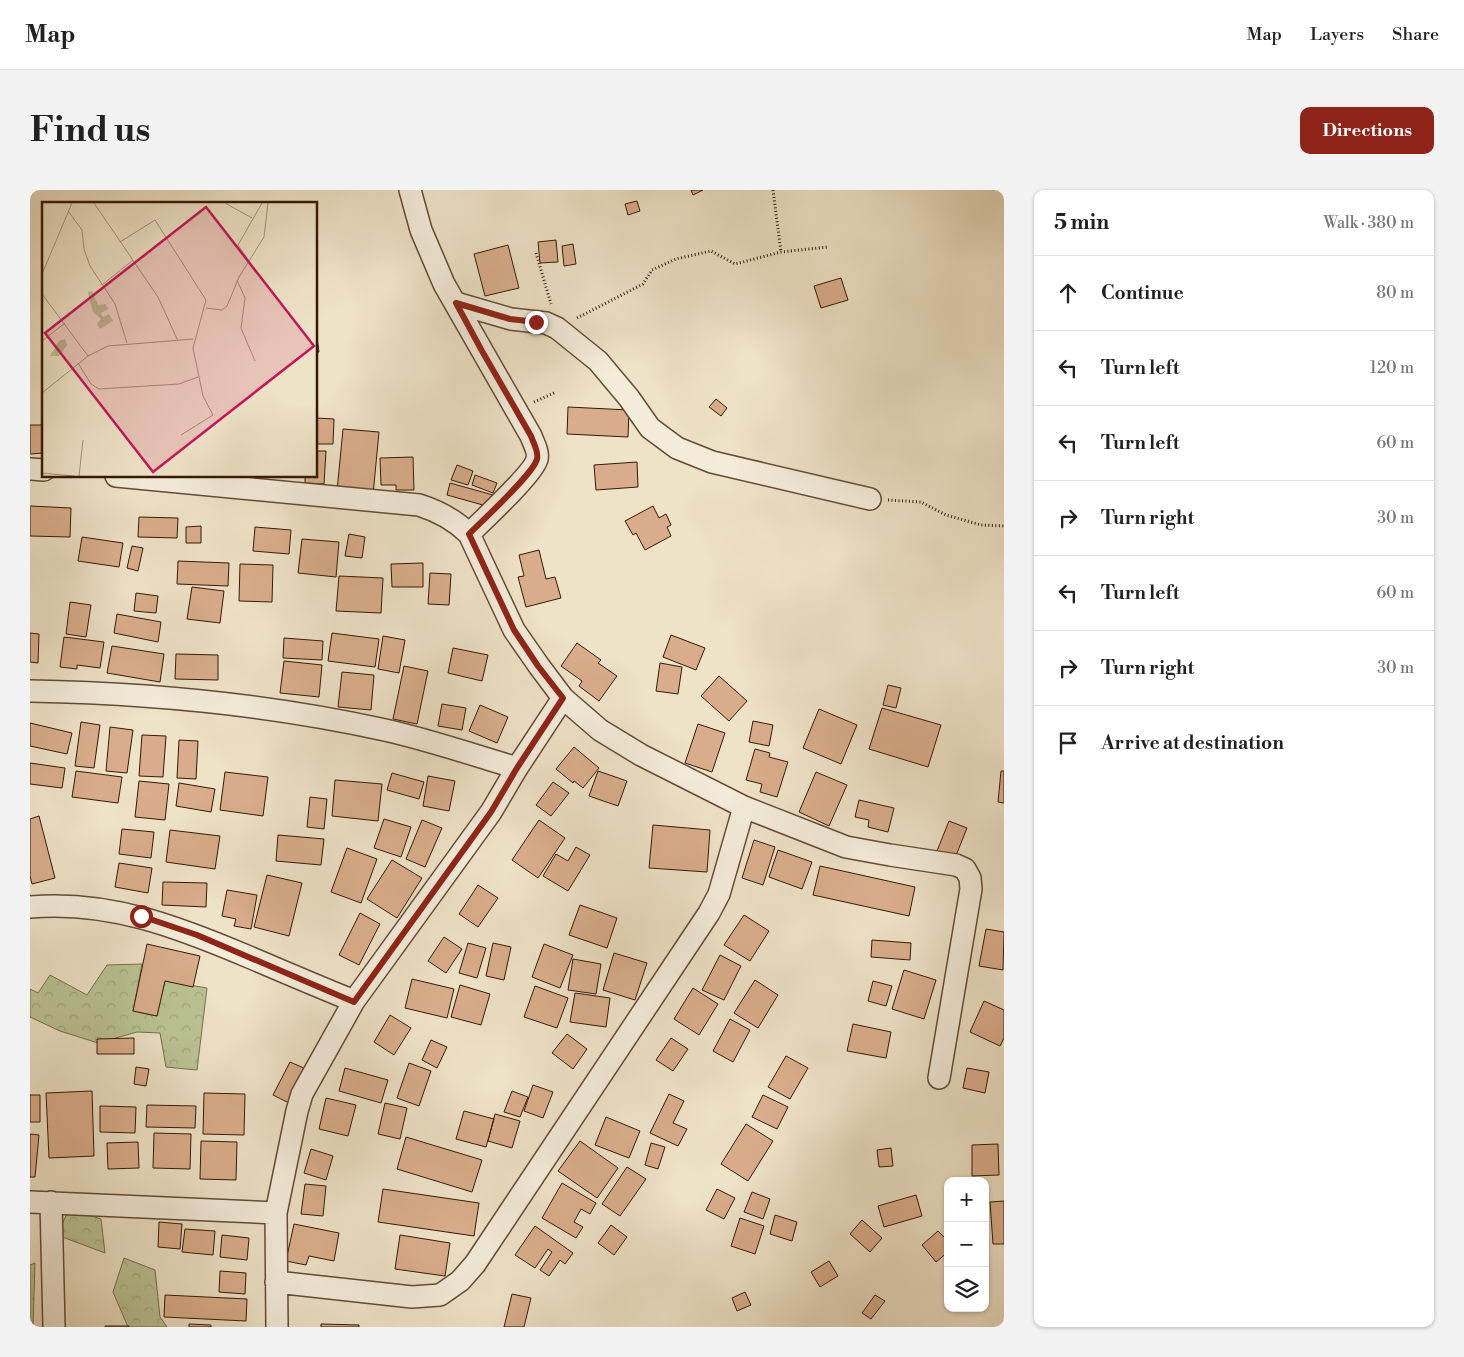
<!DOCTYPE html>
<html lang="en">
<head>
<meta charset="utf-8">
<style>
  body { margin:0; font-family:"Libre Bodoni",serif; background:#f2f2f2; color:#222 }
  .controls { position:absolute; right:15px; bottom:15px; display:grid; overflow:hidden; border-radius:10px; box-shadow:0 1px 4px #0004 }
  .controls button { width:45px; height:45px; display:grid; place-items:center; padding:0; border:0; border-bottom:1px solid #e0e0e0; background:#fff; color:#222; font:25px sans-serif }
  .stop { position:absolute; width:15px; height:15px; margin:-11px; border:4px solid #8f2418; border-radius:50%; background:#fff }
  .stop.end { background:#8f2418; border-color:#fff; box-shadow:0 1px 5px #0008 }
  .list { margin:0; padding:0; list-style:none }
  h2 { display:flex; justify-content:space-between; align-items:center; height:65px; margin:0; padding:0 20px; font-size:21px }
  h2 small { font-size:16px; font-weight:400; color:#767676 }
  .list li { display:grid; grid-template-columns:32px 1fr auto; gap:15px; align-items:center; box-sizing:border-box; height:75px; padding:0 20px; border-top:1px solid #e0e0e0 }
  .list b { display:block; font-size:19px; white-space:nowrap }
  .list em { font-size:16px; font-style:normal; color:#767676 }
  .icon { flex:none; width:28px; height:28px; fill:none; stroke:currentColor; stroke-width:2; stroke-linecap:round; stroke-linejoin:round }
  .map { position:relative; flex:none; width:974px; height:1137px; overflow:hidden; border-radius:10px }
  header { display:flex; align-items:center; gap:30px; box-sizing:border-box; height:70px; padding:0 25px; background:#fff; border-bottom:1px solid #e0e0e0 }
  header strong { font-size:24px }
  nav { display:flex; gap:28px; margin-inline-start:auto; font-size:18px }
  .intro { display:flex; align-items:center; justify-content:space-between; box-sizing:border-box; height:120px; padding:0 30px }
  h1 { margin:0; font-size:35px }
  .button { padding:12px 22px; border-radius:10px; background:#8f2418; color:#fff; font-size:18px; font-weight:700 }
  main { display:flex; gap:30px; padding:0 30px }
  aside { flex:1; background:#fff; border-radius:10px; box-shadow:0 1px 4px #0004 }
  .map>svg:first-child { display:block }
  .park { fill:url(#park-crowns); stroke:#786e4c }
  .building { fill:#d9ad8b; stroke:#361904 }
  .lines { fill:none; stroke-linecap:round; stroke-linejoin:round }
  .minor-casing { stroke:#644b35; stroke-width:24 }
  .path { stroke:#361904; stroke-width:3; stroke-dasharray:1 2.5; stroke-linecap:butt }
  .minor { stroke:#f4ecdb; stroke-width:21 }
  .route { stroke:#8f2418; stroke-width:6 }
  .inset-road { fill:none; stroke:#a49279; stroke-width:1 }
  .view { fill:#c2185b; fill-opacity:0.15; stroke:#c2185b; stroke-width:2.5 }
  .inset-edge { fill:none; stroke:#361904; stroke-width:2.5 }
</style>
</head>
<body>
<header>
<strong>Map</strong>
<nav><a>Map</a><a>Layers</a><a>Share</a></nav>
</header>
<div class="intro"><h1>Find us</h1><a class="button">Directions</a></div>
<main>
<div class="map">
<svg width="974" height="1137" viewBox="0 0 974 1137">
  <defs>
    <pattern id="park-crowns" width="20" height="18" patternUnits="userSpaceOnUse" patternTransform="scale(1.25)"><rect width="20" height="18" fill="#bac394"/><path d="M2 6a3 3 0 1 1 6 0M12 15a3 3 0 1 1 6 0" fill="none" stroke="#a0a77e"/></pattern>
  </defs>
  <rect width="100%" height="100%" fill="#eee2c7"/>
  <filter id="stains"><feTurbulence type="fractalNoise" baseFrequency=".004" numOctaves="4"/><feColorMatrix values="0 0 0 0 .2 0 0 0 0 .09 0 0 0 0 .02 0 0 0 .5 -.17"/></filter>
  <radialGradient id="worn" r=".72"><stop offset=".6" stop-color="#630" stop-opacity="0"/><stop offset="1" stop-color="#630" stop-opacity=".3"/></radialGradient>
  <path class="park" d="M112,774L103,821L127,826L135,791L177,798L167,880L136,877L130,843L107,842L68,853L30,841L0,827V799L8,803L20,785L57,805L77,775Z
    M39,1019L71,1029L75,1063L27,1045Z
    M94,1068L125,1080L130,1127L137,1137H98L83,1102Z
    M5,1073L3,1137H0V1075Z"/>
  <path class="building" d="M661,0H673L663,5Z
    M607,11L610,21L598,25L595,14Z
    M526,50L528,72L510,73L508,52Z
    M543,54L546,74L534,76L532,56Z
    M478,55L489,98L455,106L444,64Z
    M811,88L818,110L791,118L784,96Z
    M286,140L289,162H286Z
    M686,209L697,218L691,226L679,217Z
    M538,217L599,220L598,247L537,244Z
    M286,228L304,229L303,254H286Z
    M0,235H12L13,263L0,264Z
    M313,239L349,242L343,305L307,301Z
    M286,261H296L294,294L275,293V286H273H286Z
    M383,267L384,300H366V295H351L350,268Z
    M607,272L608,297L566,300L564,275Z
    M427,275L443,281L438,295L421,290Z
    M445,285L467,293L463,303L442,295Z
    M420,293L463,305L460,317L417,305Z
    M0,316L41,318L40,347L0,346Z
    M623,316L629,328L636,324L641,335L637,337L641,346L615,360L606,343L603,345L595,331Z
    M109,327L148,328L147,348L108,347Z
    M171,336V353H156V337Z
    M225,337L261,340L259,364L223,361Z
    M319,344L335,347L332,368L315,366Z
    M52,347L93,353L89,377L48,371Z
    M272,349L309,352L306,387L268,383Z
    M102,356L113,358L108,381L97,378Z
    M509,360L516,389L525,387L531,408L496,417L488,387L494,386L489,365Z
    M148,371L199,373L198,396L147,394Z
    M393,373V397H362L361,374Z
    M210,374L243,375L242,412L209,411Z
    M400,383L421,384L419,415L398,414Z
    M309,386L353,388L351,423L306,421Z
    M162,397L194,401L190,433L157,429Z
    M106,403L128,406L126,423L104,421Z
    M40,412L61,415L56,447L36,444Z
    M87,424L131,432L128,452L84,443Z
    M0,443L9,444L8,473L0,472Z
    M302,443L349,449L345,477L298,471Z
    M641,445L675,458L666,480L633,467Z
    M353,446L375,450L369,483L348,479Z
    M34,447L74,452L70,478L47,475V479L30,477Z
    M254,448L293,451L292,470L253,468Z
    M547,453L571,470L568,473L587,486L569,511L549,496L552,491L531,476Z
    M82,456L134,464L130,492L77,483Z
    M423,458L458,465L452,491L418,483Z
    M146,464L188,465V490L145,489Z
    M254,471L292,475L289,507L250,503Z
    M630,473L652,477L648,504L626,501Z
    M374,476L398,481L387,534L363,529Z
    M312,482L344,485L341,520L308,517Z
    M689,486L717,511L699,531L671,506Z
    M858,495L871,498L866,518L853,515Z
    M412,514L436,518L432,540L408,536Z
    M450,515L478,527L467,553L439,541Z
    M852,518L911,535L898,577L839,559Z
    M789,519L827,535L811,574L773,558Z
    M723,531L743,535L739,556L719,552Z
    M51,532L70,535L64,578L45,576Z
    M0,533L42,543L37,564L0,556Z
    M668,534L695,543L682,582L655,573Z
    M80,537L103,540L97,583L76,581Z
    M112,545L136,546L133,587L109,586Z
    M149,550L168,551L166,589L147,588Z
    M544,557L569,578L553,598L544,591L543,593L526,579Z
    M725,559L740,563L739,567L758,572L747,607L730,602L732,594L716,590Z
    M0,573L35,578L32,598L0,594Z
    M46,581L92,587L88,613L42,607Z
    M568,581L597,591L588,616L559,606Z
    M971,581H974V613L968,612Z
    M195,582L238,587L233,626L190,620Z
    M786,582L817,595L799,636L769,622Z
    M362,583L394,592L389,609L357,600Z
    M398,586L425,591L419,621L393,616Z
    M305,590L352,594L348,631L302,626Z
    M109,591L139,594L135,630L105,627Z
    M523,592L539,603L521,626L506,615Z
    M149,593L185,599L181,622L146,616Z
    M280,607L297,609L294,639L277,637Z
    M829,610L864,618L858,642L838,637L839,630L825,627Z
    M9,626L25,688L2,694L0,686V629Z
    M354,629L381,637L371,667L344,658Z
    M392,630L412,638L395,677L376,669Z
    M509,630L535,648L508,688L482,670Z
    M919,631L937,638L925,668L907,661Z
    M623,635L680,640L677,682L619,678Z
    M92,639L124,642L121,668L89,664Z
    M140,640L190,646L185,679L136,672Z
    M248,645L294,649L291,675L246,671Z
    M724,650L745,657L733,695L712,688Z
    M546,657L560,665L538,701L513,686L526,664L538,671Z
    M317,658L347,669L331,713L301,702Z
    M748,660L782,672L772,699L739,687Z
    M362,670L392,688L367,728L337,709Z
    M89,673L122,678L118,703L85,697Z
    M790,676L885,697L879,726L783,705Z
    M237,685L272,693L259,746L224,737Z
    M133,692L177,693L176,717L132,715Z
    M448,695L468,708L448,737L429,724Z
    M197,700L227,705L221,739L204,736L206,729L192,726Z
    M550,715L587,728L577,758L539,745Z
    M330,723L350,734L329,775L309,765Z
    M714,725L739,741L720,771L694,755Z
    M956,739L974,742L973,780L949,776Z
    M414,747L432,759L416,783L398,771Z
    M842,750L881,753L880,770L841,767Z
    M438,753L456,758L447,788L429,783Z
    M463,753L481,757L474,790L456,786Z
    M117,754L170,766L163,797L135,791L127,826L103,821Z
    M514,754L543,765L530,798L502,787Z
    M584,763L617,773L605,810L573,800Z
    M690,765L711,776L694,810L672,800Z
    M543,769L571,774L566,804L538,800Z
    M874,780L906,790L894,829L862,819Z
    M382,789L424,799L417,828L375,818Z
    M725,790L748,805L728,838L704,823Z
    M843,791L862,796L856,816L838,811Z
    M430,795L460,804L451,835L421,827Z
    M505,796L538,808L527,838L494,827Z
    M663,798L688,814L669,845L644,829Z
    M545,803L580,808L576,837L540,832Z
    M954,811L974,820V848L970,856L940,842Z
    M360,825L381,838L364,865L344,852Z
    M700,829L720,840L703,872L683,861Z
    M823,834L861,842L856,868L817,861Z
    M537,844L557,859L543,879L522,863Z
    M104,848V864H67V849Z
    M641,848L658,859L643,881L626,870Z
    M401,850L417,857L407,878L392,870Z
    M756,866L778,878L760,909L738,897Z
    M260,872L276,879L259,913L243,905Z
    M379,873L401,881L389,916L367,908Z
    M106,877L119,879L116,896L104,894Z
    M315,878L358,890L351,913L309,901Z
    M937,878L959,882L955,903L933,898Z
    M503,895L523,902L513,928L494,921Z
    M62,901L64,966L19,968L16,903Z
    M482,901L498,907L490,927L474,922Z
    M174,903L215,904L214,945L173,944Z
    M639,904L654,911L643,933L657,939L648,956L620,943Z
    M0,905H10V932H0Z
    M733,905L758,917L747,939L722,927Z
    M296,908L326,915L318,946L289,939Z
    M355,913L377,918L370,949L348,944Z
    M117,915L166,916L165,938L116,937Z
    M70,916L106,917L105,943L70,942Z
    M434,921L464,929L456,957L426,949Z
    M465,924L490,931L482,958L458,951Z
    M576,927L610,941L599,968L565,955Z
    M716,934L743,951L718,991L691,974Z
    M124,943L161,944L160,979L123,978Z
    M0,944L9,945L5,987H0Z
    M376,947L452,970L442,1002L367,979Z
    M171,951L207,952L206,990L170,989Z
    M550,951L588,978L567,1008L528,981Z
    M108,952L109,978L78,979L77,953Z
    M621,953L635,957L628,979L615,975Z
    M968,954L969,985L942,986V955Z
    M861,958L863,976L849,977L847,960Z
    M281,959L303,966L296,990L274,983Z
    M597,977L616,989L590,1026L572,1014Z
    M532,993L566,1013L560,1024L551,1019L544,1032L553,1037L546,1048L512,1028Z
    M275,994L296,996L293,1026L271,1024Z
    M353,999L449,1013L444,1046L348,1032Z
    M687,999L705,1008L694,1029L676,1020Z
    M722,1002L740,1009L733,1029L714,1022Z
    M886,1005L892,1026L854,1037L848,1016Z
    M974,1011V1054H963L960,1012Z
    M745,1025L767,1032L762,1051L740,1044Z
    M710,1028L734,1036L725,1064L701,1056Z
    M832,1030L852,1048L840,1062L820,1044Z
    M129,1032L152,1034L150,1059L128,1057Z
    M264,1034L309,1043L304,1071L279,1066L276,1075L256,1071Z
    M581,1035L597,1047L584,1065L568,1053Z
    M505,1036L543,1063L535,1074L530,1070L519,1086L510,1080L522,1062L518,1059L505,1078L485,1065Z
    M155,1039L185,1041L183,1065L152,1062Z
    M908,1041L918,1051V1062L906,1072L892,1055Z
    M192,1045L219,1048L217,1070L190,1067Z
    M370,1045L420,1053L415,1086L365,1079Z
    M799,1071L808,1086L790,1097L781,1082Z
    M190,1081L216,1083L215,1104L189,1102Z
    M715,1102L721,1115L707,1121L702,1108Z
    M482,1104L501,1108L494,1137H474Z
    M135,1105L217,1109L216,1131L134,1127Z
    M845,1105L855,1111L841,1129L832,1123Z
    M159,1134L181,1135V1137H159Z
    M291,1134L329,1135V1137H291Z
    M75,1136H99V1137H75Z"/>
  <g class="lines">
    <defs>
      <path id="minor" d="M380,0L391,40L414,94L501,246C503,252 509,262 507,269C504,283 452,331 439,344
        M426,113L481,129L516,133L527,138L568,171L599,208L620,238L647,258L682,272L840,309
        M0,279L14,280
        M86,286L389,315C408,321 425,330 439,344L484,440L509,476L533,508L570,540L611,565L714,617L816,657L860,665L926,675L935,679L940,688L941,699L909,888
        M0,501C117,503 241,515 355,540C400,550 443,565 487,578
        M0,717C79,710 148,737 219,767C254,782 289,797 324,811
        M0,1012L246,1023L267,921L272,904L324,811L461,622L487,578L533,508
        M21,1012L24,1137
        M246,1023L247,1137
        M246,1092L382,1107L410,1105L430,1091L445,1074L679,723L689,704L714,617"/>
    </defs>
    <use href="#minor" class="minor-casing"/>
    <path class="path" d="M743,0L751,62
      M506,63L521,114
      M547,128L613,94L622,80L646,69L681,61L705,74L751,62L797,57
      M504,212L526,202
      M858,310L891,312L916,325L951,335L974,336"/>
    <use href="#minor" class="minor"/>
  </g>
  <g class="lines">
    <path class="route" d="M111,726L167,745L324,812L461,622L487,578L533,508L508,476L484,440L439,344C452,331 504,283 507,269C509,262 503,252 501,246L452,161L426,113L480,129L506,132"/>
  </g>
  <g transform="translate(12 12)">
    <rect width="275" height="275" fill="#eee2c7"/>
    <path d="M50,89L56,103L63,102L67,107L59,111L61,115L67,112L71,119L58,127L55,122L59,117L51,110L47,96L46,90ZM23,137L25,143L17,154H8L17,139Z" fill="#bac394"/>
    <path class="inset-road" d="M52,1L116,95L136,139M183,1L210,16M26,9L40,28L42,47L48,64L73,102L85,141M78,40L113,18L164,98L151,146L161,194L171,213L139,233M207,59L196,43L220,1M0,72L30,1M195,78L203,96L199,126L213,159M60,83L91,58M0,92L46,154L66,144L151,137M164,106L180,108L185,104L197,75L222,35L226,1M0,139L23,121M36,161L49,182L57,187L137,182L156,175M0,191L46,154M0,271L32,274M37,274L41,238"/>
    <path class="view" d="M164,5L272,144L111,270L3,131Z"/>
    <rect width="275" height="275" class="inset-edge"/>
  </g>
  <rect width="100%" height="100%" filter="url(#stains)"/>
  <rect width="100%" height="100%" fill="url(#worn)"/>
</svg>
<div class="controls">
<button>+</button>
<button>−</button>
<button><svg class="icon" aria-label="layers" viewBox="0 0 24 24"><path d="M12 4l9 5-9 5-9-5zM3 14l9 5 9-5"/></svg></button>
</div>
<div class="stop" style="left:111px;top:726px"></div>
<div class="stop end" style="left:506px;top:132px"></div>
</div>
<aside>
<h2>5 min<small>Walk · 380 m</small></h2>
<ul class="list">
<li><svg class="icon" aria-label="ahead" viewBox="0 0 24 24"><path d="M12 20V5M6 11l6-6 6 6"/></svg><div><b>Continue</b></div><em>80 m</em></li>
<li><svg class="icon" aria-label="left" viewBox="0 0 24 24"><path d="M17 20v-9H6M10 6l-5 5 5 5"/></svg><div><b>Turn left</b></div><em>120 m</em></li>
<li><svg class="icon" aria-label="left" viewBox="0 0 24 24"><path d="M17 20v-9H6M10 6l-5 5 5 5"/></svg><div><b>Turn left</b></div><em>60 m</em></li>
<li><svg class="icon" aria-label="right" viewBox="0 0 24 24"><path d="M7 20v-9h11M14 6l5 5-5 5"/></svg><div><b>Turn right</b></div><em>30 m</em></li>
<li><svg class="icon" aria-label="left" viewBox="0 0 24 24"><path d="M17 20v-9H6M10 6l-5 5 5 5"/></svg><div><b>Turn left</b></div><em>60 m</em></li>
<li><svg class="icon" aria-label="right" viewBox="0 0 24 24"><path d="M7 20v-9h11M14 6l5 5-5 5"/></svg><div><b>Turn right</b></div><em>30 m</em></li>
<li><svg class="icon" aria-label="arrive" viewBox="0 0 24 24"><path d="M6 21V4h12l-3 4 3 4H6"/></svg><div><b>Arrive at destination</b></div></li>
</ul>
</aside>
</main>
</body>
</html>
